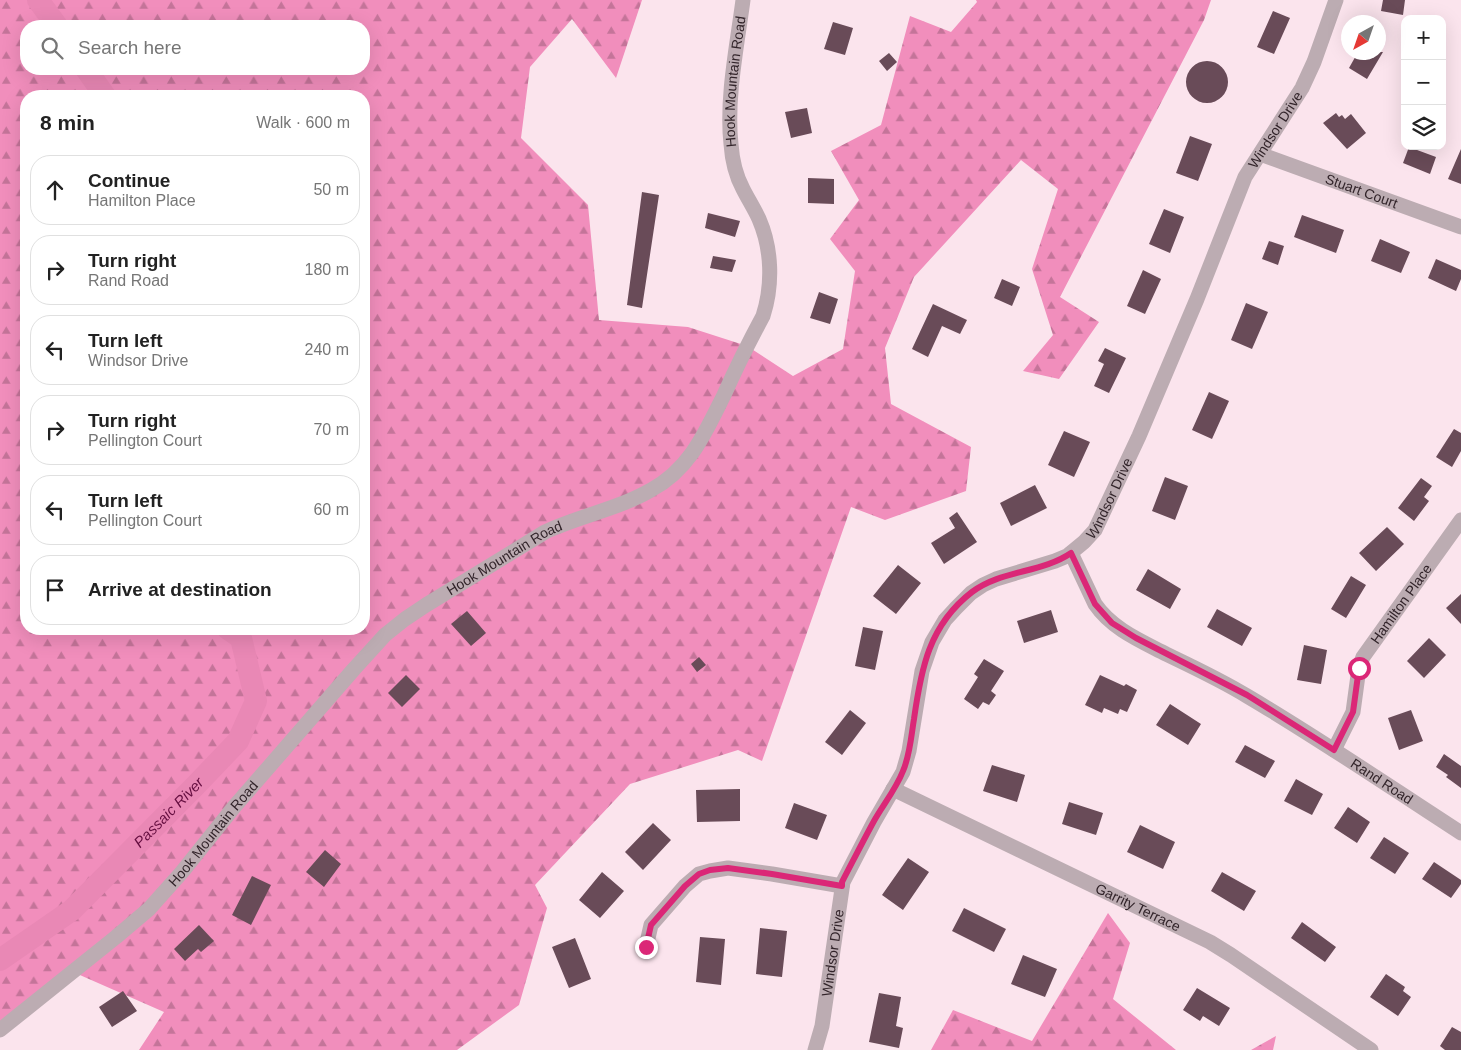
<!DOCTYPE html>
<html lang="en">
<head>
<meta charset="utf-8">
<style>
  body { margin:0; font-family:Helvetica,sans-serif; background:#f6f6f6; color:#222 }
  .controls { position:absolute; right:15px; top:15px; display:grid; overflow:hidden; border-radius:10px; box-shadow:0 5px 20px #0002 }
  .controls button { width:45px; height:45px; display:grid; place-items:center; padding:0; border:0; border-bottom:1px solid #e0e0e0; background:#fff; color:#222; font:25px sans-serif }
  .compass { position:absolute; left:1341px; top:15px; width:45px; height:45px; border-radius:50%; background:#fff; box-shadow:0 5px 20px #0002; rotate:220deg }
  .stop { position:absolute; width:15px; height:15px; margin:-11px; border:4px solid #db2777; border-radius:50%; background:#fff }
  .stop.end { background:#db2777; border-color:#fff; box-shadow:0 1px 5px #0008 }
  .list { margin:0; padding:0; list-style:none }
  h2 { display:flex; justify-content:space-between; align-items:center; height:65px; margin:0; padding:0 20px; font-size:21px }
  h2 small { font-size:16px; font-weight:400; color:#767676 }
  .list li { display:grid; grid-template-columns:32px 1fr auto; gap:15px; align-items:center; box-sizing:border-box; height:70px; margin:0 10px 10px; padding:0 10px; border:1px solid #e0e0e0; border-radius:20px }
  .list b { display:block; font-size:19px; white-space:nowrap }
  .list p { margin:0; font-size:16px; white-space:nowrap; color:#767676 }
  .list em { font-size:16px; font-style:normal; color:#767676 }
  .icon { flex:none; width:28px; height:28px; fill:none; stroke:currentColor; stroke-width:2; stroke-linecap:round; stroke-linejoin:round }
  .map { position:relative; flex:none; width:1461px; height:1050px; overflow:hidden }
  .search { position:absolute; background:#fff; box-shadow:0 5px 20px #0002; left:20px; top:20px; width:350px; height:55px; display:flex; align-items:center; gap:12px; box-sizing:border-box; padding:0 18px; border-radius:20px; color:#767676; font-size:19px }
  .panel { position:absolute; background:#fff; box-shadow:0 5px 20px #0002; left:20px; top:90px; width:350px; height:545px; border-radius:20px }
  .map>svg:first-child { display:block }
  .forest { fill:url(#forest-firs); fill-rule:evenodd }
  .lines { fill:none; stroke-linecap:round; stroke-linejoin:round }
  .river { stroke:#e988b5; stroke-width:22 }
  .building { fill:#694b58 }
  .minor { stroke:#bcacb2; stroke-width:15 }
  .route { stroke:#db2777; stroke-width:6 }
  .labels { text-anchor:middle; stroke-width:5; stroke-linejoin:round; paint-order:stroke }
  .street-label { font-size:14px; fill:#32242a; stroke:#fbe4ed }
  .water-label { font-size:15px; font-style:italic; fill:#640d3f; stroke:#fbe4ed }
</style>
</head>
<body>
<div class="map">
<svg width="1461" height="1050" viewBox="0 0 1461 1050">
  <defs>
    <pattern id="forest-firs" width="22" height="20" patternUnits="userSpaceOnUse" patternTransform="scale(1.25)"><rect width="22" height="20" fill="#f18ebc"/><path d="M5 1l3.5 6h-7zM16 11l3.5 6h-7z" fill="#c47499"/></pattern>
  </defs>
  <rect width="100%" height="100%" fill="#fbe4ed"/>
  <path class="forest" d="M0,0H642L616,78L572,19L530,67L521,138L588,205L599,320L688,327L747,346L793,376L843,349L855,271L830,239L859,200L831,151L881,125L910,16L951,32L977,2L976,0H1211L1204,20L1060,297L1099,322L1059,379L1023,371L1053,335L1032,269L1058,189L1021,160L914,277L885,348L891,404L971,447L966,491L885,520L851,507L762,761L738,750L630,784L535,885L547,908L519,1005L457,1050H139L164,1012L73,972L0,1029ZM26,26H364V69H26ZM26,96H364V629H26Z
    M1108,913L1130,943L1113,999L1176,1050H931L953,1010L1032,1041Z
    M1276,1036L1273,1050H1251Z"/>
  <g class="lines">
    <g class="river">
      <path d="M38,0L57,26"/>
      <path d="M86,69L105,96"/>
      <path id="s1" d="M0,960L72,910L197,784L238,741L256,701L241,638L228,629"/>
    </g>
  </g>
  <path class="building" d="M1383,0H1405L1403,15L1381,11Z
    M1273,11L1290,18L1274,54L1257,47Z
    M833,22L853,28L845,55L824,49Z
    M1358,52H1383L1367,79L1349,68Z
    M889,53L897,62L887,71L879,61Z
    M1186 82a21 21 0 1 1 42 0a21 21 0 1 1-42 0Z
    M807,108L812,133L791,138L785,112Z
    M1336,113L1339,117L1342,115L1345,119L1351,114L1366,133L1347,149L1323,123Z
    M1190,136L1212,144L1198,181L1176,173Z
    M1409,147L1436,157L1430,174L1403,163Z
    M1461,149V184L1448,179Z
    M808,178L834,179V204L808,203Z
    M642,192L659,195L642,308L627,305Z
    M1164,209L1184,217L1170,253L1149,244Z
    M708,213L740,221L735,237L705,228Z
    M1302,215L1344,230L1336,253L1294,237Z
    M1380,239L1410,252L1401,273L1371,261Z
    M1269,241L1284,246L1278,265L1262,259Z
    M713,256L736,260L732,272L710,268Z
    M1436,259L1461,270V279L1456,291L1428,278Z
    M1143,270L1161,279L1145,314L1127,306Z
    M1002,279L1020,287L1012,306L994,298Z
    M819,292L838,299L830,324L810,318Z
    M1246,303L1268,312L1252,349L1231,340Z
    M933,304L967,320L960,334L942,326L928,357L912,349Z
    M1105,348L1126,358L1109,393L1094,386L1104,364L1098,361Z
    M1209,392L1229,401L1212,439L1192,430Z
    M1454,429L1461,433V451L1452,467L1436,457Z
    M1064,431L1090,442L1074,477L1048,465Z
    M1165,477L1188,486L1175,520L1152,511Z
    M1421,478L1432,486L1424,497L1429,501L1414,521L1398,508Z
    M1035,485L1047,508L1011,526L1000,503Z
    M957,512L977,542L944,564L931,543L955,528L949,518Z
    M1387,527L1404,544L1376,571L1359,553Z
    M898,565L921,583L896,614L873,596Z
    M1148,569L1181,589L1170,609L1136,590Z
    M1351,576L1366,585L1346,618L1331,609Z
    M1461,594V624L1446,608Z
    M1217,609L1252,628L1242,646L1207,627Z
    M1051,610L1058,632L1024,643L1017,621Z
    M467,611L486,633L471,646L451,624Z
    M863,627L883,631L875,670L855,666Z
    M1429,638L1446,655L1424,678L1407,661Z
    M1304,645L1327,650L1321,684L1297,680Z
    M699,657L706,665L697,672L691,664Z
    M984,659L1004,671L991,691L996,695L989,705L983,702L978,709L964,699L978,677L974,674Z
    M406,675L420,689L402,707L388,693Z
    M1100,675L1124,686L1126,684L1137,690L1127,712L1120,709L1118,714L1104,708L1102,713L1085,705Z
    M1170,704L1201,724L1188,745L1156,725Z
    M850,710L866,723L842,755L825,742Z
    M1411,710L1423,741L1399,750L1388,718Z
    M1245,745L1275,761L1265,778L1235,762Z
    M1444,754L1461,766V788L1446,777L1448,775L1436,767Z
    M992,765L1025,775L1017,802L983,791Z
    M1296,779L1323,794L1312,815L1284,801Z
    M740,789V821L697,822L696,790Z
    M1069,802L1103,813L1096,835L1062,824Z
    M794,803L827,815L817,840L785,828Z
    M1348,807L1370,822L1357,843L1334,828Z
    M653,823L671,840L643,870L625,852Z
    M1140,825L1175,842L1163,869L1127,852Z
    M1384,837L1409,853L1395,874L1370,858Z
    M325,850L341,864L324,887L306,872Z
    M908,858L929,872L903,910L882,895Z
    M1434,862L1461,880V884L1451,898L1422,879Z
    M602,872L624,891L600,918L579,900Z
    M1222,872L1256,891L1244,911L1211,891Z
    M252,876L271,885L251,925L232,915Z
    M964,908L1006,929L994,952L952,931Z
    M1302,922L1336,947L1325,962L1291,938Z
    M199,925L214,941L201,952L198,949L185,961L174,949Z
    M760,928L787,931L782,977L756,974Z
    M700,937L725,939L721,985L696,982Z
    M575,938L591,979L569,988L552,947Z
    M1023,955L1057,969L1045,997L1011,984Z
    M1386,974L1405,987L1403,991L1411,997L1398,1016L1370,997Z
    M1197,988L1230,1008L1219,1026L1203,1016L1200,1021L1183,1010Z
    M123,991L137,1011L112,1027L99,1007Z
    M879,993L901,997L896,1026L903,1028L899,1048L869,1042Z
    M1452,1027L1461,1032V1050H1445L1440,1046Z"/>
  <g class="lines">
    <g class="minor">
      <path id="s2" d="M1260,154L1461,227"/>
      <path id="s3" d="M1071,553L1095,604C1112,629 1141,641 1166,654C1193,667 1221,680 1247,696C1320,739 1390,787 1461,833"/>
      <path id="s4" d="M1334,750L1353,712L1359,668L1363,657L1461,520"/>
      <path id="s5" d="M893,789L1210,942L1231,955L1371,1050"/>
      <path d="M646,947L651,925L685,886L699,874L710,871L728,868L772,874L842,886"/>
      <path id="s6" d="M0,1030L116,937L149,909L182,872L234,807L354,669L385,635L405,619L426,605L545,532C579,516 618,509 651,490C690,469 705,433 724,395C736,368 749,342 763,316C773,285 772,249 759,219C754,208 748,199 743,189C736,176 732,159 731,144C726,99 737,46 743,0"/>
      <path id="s7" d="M815,1050L822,1026L843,882L874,822L903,772L909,751L922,671L932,642L945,620L956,608L971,593L983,585L996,579L1055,561L1067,556L1084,542L1095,530L1139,436L1197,299L1245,177L1302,88L1314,62L1336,0"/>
    </g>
  </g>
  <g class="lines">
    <path class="route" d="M646,947L651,925L685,886L699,874L710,870L728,868L772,874L842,886V882C853,861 863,841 874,821C883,805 896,789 903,771C910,755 911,737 914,719C921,669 929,625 972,592C1001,570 1042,573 1071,553L1095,604L1112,623L1136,638L1247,695L1334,750L1353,712L1359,668"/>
  </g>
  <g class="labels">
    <g class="street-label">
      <text dy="5" stroke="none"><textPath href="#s6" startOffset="1311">Hook Mountain Road</textPath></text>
      <text dy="5" stroke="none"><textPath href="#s7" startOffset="1074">Windsor Drive</textPath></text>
      <text dy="5" stroke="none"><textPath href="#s2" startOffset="108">Stuart Court</textPath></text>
      <text dy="5" stroke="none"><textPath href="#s7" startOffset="669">Windsor Drive</textPath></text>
      <text dy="5" stroke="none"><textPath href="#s6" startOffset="696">Hook Mountain Road</textPath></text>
      <text dy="5" stroke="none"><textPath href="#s4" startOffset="164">Hamilton Place</textPath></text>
      <text dy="5" stroke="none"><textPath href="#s3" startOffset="395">Rand Road</textPath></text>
      <text dy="5" stroke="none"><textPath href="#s6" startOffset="291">Hook Mountain Road</textPath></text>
      <text dy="5" stroke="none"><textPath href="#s5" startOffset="272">Garrity Terrace</textPath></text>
      <text dy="5" stroke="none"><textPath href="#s7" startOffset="99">Windsor Drive</textPath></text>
    </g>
    <g class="water-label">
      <text dy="5" stroke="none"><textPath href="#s1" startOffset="225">Passaic River</textPath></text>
    </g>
  </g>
</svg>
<div class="controls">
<button>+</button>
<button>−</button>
<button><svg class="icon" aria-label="layers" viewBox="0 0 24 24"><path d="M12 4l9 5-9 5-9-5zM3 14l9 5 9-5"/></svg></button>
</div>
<svg class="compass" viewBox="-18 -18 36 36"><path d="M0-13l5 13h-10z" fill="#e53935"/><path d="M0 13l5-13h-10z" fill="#767676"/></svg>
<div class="stop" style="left:1359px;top:668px"></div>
<div class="stop end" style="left:646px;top:947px"></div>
<div class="search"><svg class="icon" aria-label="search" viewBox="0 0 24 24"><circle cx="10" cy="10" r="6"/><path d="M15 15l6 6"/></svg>Search here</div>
<section class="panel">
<h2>8 min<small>Walk · 600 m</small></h2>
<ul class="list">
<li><svg class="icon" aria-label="ahead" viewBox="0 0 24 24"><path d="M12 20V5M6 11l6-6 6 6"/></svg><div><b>Continue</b><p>Hamilton Place</p></div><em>50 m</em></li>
<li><svg class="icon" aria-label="right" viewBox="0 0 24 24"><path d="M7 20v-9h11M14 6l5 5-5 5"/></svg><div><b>Turn right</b><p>Rand Road</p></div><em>180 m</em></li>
<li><svg class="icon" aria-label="left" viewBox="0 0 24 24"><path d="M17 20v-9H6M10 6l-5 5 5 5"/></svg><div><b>Turn left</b><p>Windsor Drive</p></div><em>240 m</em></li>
<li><svg class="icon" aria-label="right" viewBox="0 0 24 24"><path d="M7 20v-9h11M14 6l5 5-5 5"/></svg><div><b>Turn right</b><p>Pellington Court</p></div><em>70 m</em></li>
<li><svg class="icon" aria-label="left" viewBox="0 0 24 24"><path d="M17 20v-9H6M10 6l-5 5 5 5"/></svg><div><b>Turn left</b><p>Pellington Court</p></div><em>60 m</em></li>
<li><svg class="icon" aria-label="arrive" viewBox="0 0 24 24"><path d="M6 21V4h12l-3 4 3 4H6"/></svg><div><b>Arrive at destination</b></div></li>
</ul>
</section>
</div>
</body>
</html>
